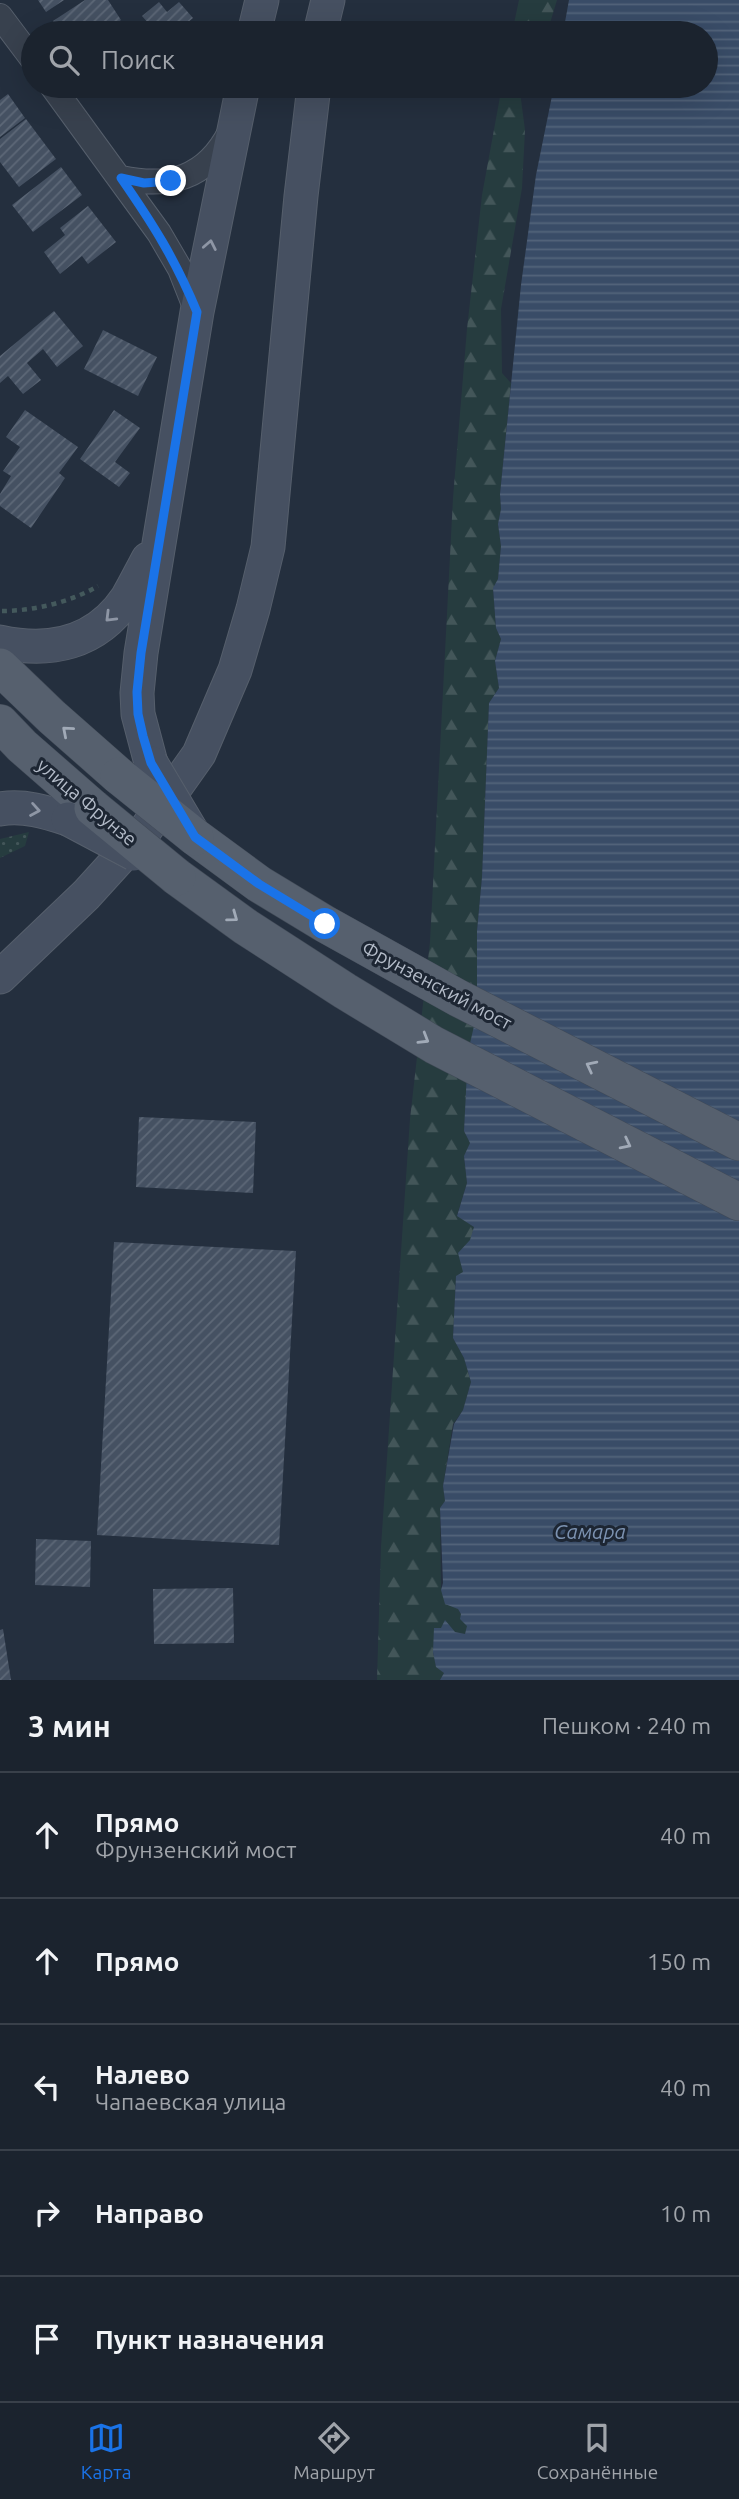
<!DOCTYPE html>
<html lang="ru">
<head>
<meta charset="utf-8">
<style>
  body { margin:0; font-family:Ubuntu,sans-serif; background:#242b36; color:#f1f3f6 }
  .stop { position:absolute; width:21px; height:21px; margin:-16px; border:5px solid #1a73e8; border-radius:50%; background:#fff }
  .stop.end { background:#1a73e8; border-color:#fff; box-shadow:0 2px 7px #0008 }
  .list { margin:0; padding:0; list-style:none }
  h2 { display:flex; justify-content:space-between; align-items:center; height:91px; margin:0; padding:0 28px; font-size:30px }
  h2 small { font-size:23px; font-weight:400; color:#a0a4aa }
  .list li { display:grid; grid-template-columns:46px 1fr auto; gap:21px; align-items:center; box-sizing:border-box; height:126px; padding:0 28px; border-top:2px solid #39404a }
  .list b { display:block; font-size:26px; white-space:nowrap }
  .list p { margin:0; font-size:23px; white-space:nowrap; color:#a0a4aa }
  .list em { font-size:23px; font-style:normal; color:#a0a4aa }
  .icon { flex:none; width:38px; height:38px; fill:none; stroke:currentColor; stroke-width:2; stroke-linecap:round; stroke-linejoin:round }
  .map { position:relative; flex:none; width:739px; height:1680px; overflow:hidden }
  .search { position:absolute; background:#1b232e; box-shadow:0 7px 28px #0002; left:21px; right:21px; top:21px; height:77px; display:flex; align-items:center; gap:18px; box-sizing:border-box; padding:0 24px; border-radius:38px; color:#a0a4aa; font-size:26px }
  .sheet { height:721px; background:#1b232e }
  nav { display:flex; justify-content:space-around; align-items:center; box-sizing:border-box; height:98px; border-top:2px solid #39404a; background:#1b232e; font-size:19px; color:#a0a4aa }
  nav a { display:grid; justify-items:center; gap:4px }
  nav .on { color:#1a73e8 }
  .map>svg:first-child { display:block }
  .grass { fill:url(#grass-dots) }
  .forest { fill:url(#forest-firs) }
  .water { fill:url(#water-rules) }
  .building { fill:url(#building-hatch) }
  .lines { fill:none; stroke-linecap:round; stroke-linejoin:round }
  .minor-casing { stroke:#565f6c; stroke-width:26 }
  .secondary-casing { stroke:#565f6c; stroke-width:35 }
  .primary-casing { stroke:#414a57; stroke-width:38 }
  .path { stroke:#44595c; stroke-width:4.5; stroke-dasharray:5 5; stroke-linecap:butt }
  .minor { stroke:#38414e; stroke-width:24 }
  .secondary { stroke:#465061; stroke-width:33 }
  .primary { stroke:#56606e; stroke-width:37 }
  .secondary-bridge-casing { stroke:#565f6c; stroke-width:35; stroke-linecap:butt }
  .primary-bridge-casing { stroke:#414a57; stroke-width:38; stroke-linecap:butt }
  .secondary-bridge { stroke:#465061; stroke-width:33 }
  .primary-bridge { stroke:#56606e; stroke-width:37 }
  .oneway { stroke:#8e96a5 }
  .oneway2 { stroke:#a1aab7 }
  .route { stroke:#1a73e8; stroke-width:9 }
  .labels { text-anchor:middle; stroke-width:6; stroke-linejoin:round; paint-order:stroke }
  .street-label { font-size:19px; fill:#b4bcc9; stroke:#1d2633 }
  .water-label { font-size:21px; font-style:italic; fill:#7c92b1; stroke:#1d2633 }
</style>
</head>
<body>
<div class="map">
<svg width="739" height="1680" viewBox="0 0 739 1680">
  <defs>
    <pattern id="grass-dots" width="8" height="8" patternUnits="userSpaceOnUse" patternTransform="scale(1.75)"><rect width="8" height="8" fill="#263c3f"/><path d="M2 2h.1M6 6h.1" fill="none" stroke="#435659" stroke-width="1.8" stroke-linecap="round"/></pattern>
    <pattern id="forest-firs" width="22" height="20" patternUnits="userSpaceOnUse" patternTransform="scale(1.75)"><rect width="22" height="20" fill="#263c3f"/><path d="M5 1l3.5 6h-7zM16 11l3.5 6h-7z" fill="#435659"/></pattern>
    <pattern id="water-rules" width="6" height="5" patternUnits="userSpaceOnUse" patternTransform="scale(1.75)"><rect width="6" height="5" fill="#394c67"/><path d="M0 2.5h6" fill="none" stroke="#53647b"/></pattern>
    <pattern id="building-hatch" width="6" height="6" patternUnits="userSpaceOnUse" patternTransform="scale(1.75)"><rect width="6" height="6" fill="#455162"/><path d="M-1 1l2-2M0 6l6-6M5 7l2-2" fill="none" stroke="#5d6877"/></pattern>
  </defs>
  <rect width="100%" height="100%" fill="#242f3e"/>
  <path class="grass" d="M29,832L25,846L0,858V839Z"/>
  <path class="forest" d="M519,0H557L547,33H512Z
    M502,86H524L520,92L525,130L522,188L501,309L502,373L511,383L500,494L501,509L498,524L501,546L498,580L493,589L496,628L501,639L495,661L499,688L489,703L482,877L477,931V1013L468,1077L464,1131L470,1143L464,1157L467,1183L457,1215L474,1227L463,1273L456,1277L453,1338L464,1358L471,1382L463,1410L453,1424L443,1486L445,1501L440,1508L441,1590L458,1609L468,1626L465,1634L455,1632L433,1652L436,1666L444,1673L440,1680H377L381,1547L410,1119L430,942L453,498L467,329L482,195Z"/>
  <path class="water" d="M569,0H739V1680H440L444,1673L436,1667L433,1652L434,1628H441L445,1620L455,1632L465,1634L467,1626L460,1619L461,1614L458,1609L445,1604L441,1590L443,1583L440,1508L445,1501L443,1486L454,1424L463,1410L471,1382L464,1358L453,1338L456,1276L463,1272L458,1253L470,1240L474,1227L457,1216L467,1183L464,1156L470,1143L464,1131L468,1052L477,1013V931L482,877L489,703L499,688L495,661L501,639L496,628L493,588L498,579L501,546L498,524L501,509L500,494L521,285L536,175L554,86H706V33H563Z"/>
  <path class="building" d="M38,0H64L46,12Z
    M85,0H108L121,20L102,33H61L53,21Z
    M159,2L167,12L179,2L193,18L175,33H157L142,16Z
    M99,86H125L109,98Z
    M8,94L25,118L0,137V100Z
    M26,119L56,159L19,187L0,162V139Z
    M61,167L82,195L33,232L12,205Z
    M88,206L116,242L88,264L82,256L60,274L44,252L65,235L60,228Z
    M54,311L83,346L57,367L43,349L27,363L41,380L23,394L8,376L0,383V356Z
    M103,330L157,357L138,396L84,369Z
    M25,410L78,447L59,473L65,478L31,528L0,506V494L11,476L3,471L20,447L6,437Z
    M114,410L140,428L115,462L130,473L119,487L80,459Z
    M139,1117L256,1122L253,1193L136,1187Z
    M114,1242L296,1251L279,1545L97,1535Z
    M36,1539L91,1541L90,1587L35,1585Z
    M233,1588L234,1643L154,1644L153,1589Z
    M3,1629L11,1680H0V1630Z"/>
  <g class="lines">
    <defs>
      <path id="minor" d="M0,16L33,60
        M52,86L159,233L180,269L197,312
        M121,178C169,188 206,179 230,132"/>
      <path id="secondary" d="M254,33L262,0
        M320,33L328,0
        M0,642C50,653 96,644 127,598C134,586 141,572 148,559
        M151,763L138,714L137,693L141,653L197,312L243,86
        M0,809C24,805 46,812 68,819
        M0,977L86,895L146,829L199,754L235,670L253,609L268,547L301,196L314,86"/>
      <path id="primary" d="M0,667L52,717L119,776
        M0,723L22,746L93,808
        M195,837L259,884L325,924L458,998L739,1142
        M177,877L246,927L345,991L434,1045L739,1202"/>
    </defs>
    <use href="#minor" class="minor-casing"/>
    <use href="#secondary" class="secondary-casing"/>
    <use href="#primary" class="primary-casing"/>
    <path class="path" d="M2,611C33,611 71,602 98,586"/>
    <use href="#minor" class="minor"/>
    <use href="#secondary" class="secondary"/>
    <use href="#primary" class="primary"/>
    <defs>
      <path id="secondary-bridge" d="M151,763L192,832
        M68,819L134,854"/>
      <path id="primary-bridge" d="M119,776L195,837
        M93,808L177,877"/>
    </defs>
    <use href="#secondary-bridge" class="secondary-bridge-casing"/>
    <use href="#primary-bridge" class="primary-bridge-casing"/>
    <use href="#secondary-bridge" class="secondary-bridge"/>
    <use href="#primary-bridge" class="primary-bridge"/>
  </g>
  <defs><path id="oneway-chevron" d="M-2-3.5L2.5 0L-2 3.5" fill="none" stroke-width="1.6" stroke-linecap="round" stroke-linejoin="round" transform="scale(1.75)"/></defs>
  <g class="oneway">
    <use href="#oneway-chevron" transform="translate(210 245) rotate(-79)"/>
    <use href="#oneway-chevron" transform="translate(110 617) rotate(135)"/>
    <use href="#oneway-chevron" transform="translate(35 810) rotate(10)"/>
  </g>
  <g class="oneway2">
    <use href="#oneway-chevron" transform="translate(67 731) rotate(-139)"/>
    <use href="#oneway-chevron" transform="translate(233 917) rotate(36)"/>
    <use href="#oneway-chevron" transform="translate(424 1039) rotate(31)"/>
    <use href="#oneway-chevron" transform="translate(591 1066) rotate(-153)"/>
    <use href="#oneway-chevron" transform="translate(626 1144) rotate(27)"/>
  </g>
  <g class="lines">
    <path class="route" d="M171,181L144,183L121,178C153,224 175,259 197,312L141,653L137,692L138,714L143,736L151,763L195,837L259,884L325,924"/>
  </g>
  <g class="labels">
    <g class="street-label">
      <text transform="translate(87 802) rotate(40)" y="7">улица Фрунзе</text>
      <text transform="translate(437 985) rotate(28)" y="7">Фрунзенский мост</text>
    </g>
    <g class="water-label">
      <text x="590" y="1539">Самара</text>
    </g>
  </g>
</svg>
<div class="stop" style="left:325px;top:924px"></div>
<div class="stop end" style="left:171px;top:181px"></div>
<div class="search"><svg class="icon" aria-label="search" viewBox="0 0 24 24"><circle cx="10" cy="10" r="6"/><path d="M15 15l6 6"/></svg>Поиск</div>
</div>
<section class="sheet">
<h2>3 мин<small>Пешком · 240 m</small></h2>
<ul class="list">
<li><svg class="icon" aria-label="ahead" viewBox="0 0 24 24"><path d="M12 20V5M6 11l6-6 6 6"/></svg><div><b>Прямо</b><p>Фрунзенский мост</p></div><em>40 m</em></li>
<li><svg class="icon" aria-label="ahead" viewBox="0 0 24 24"><path d="M12 20V5M6 11l6-6 6 6"/></svg><div><b>Прямо</b></div><em>150 m</em></li>
<li><svg class="icon" aria-label="left" viewBox="0 0 24 24"><path d="M17 20v-9H6M10 6l-5 5 5 5"/></svg><div><b>Налево</b><p>Чапаевская улица</p></div><em>40 m</em></li>
<li><svg class="icon" aria-label="right" viewBox="0 0 24 24"><path d="M7 20v-9h11M14 6l5 5-5 5"/></svg><div><b>Направо</b></div><em>10 m</em></li>
<li><svg class="icon" aria-label="arrive" viewBox="0 0 24 24"><path d="M6 21V4h12l-3 4 3 4H6"/></svg><div><b>Пункт назначения</b></div></li>
</ul>
</section>
<nav>
<a class="on"><svg class="icon" aria-label="map" viewBox="0 0 24 24"><path d="M3 6l6-2 6 2 6-2v14l-6 2-6-2-6 2zM9 4v14M15 6v14"/></svg>Карта</a>
<a><svg class="icon" aria-label="directions" viewBox="0 0 24 24"><path d="M12 3l9 9-9 9-9-9zM9 14v-3h6M13 9l2 2-2 2"/></svg>Маршрут</a>
<a><svg class="icon" aria-label="saved" viewBox="0 0 24 24"><path d="M7 4h10v16l-5-4-5 4z"/></svg>Сохранённые</a>
</nav>
</body>
</html>
